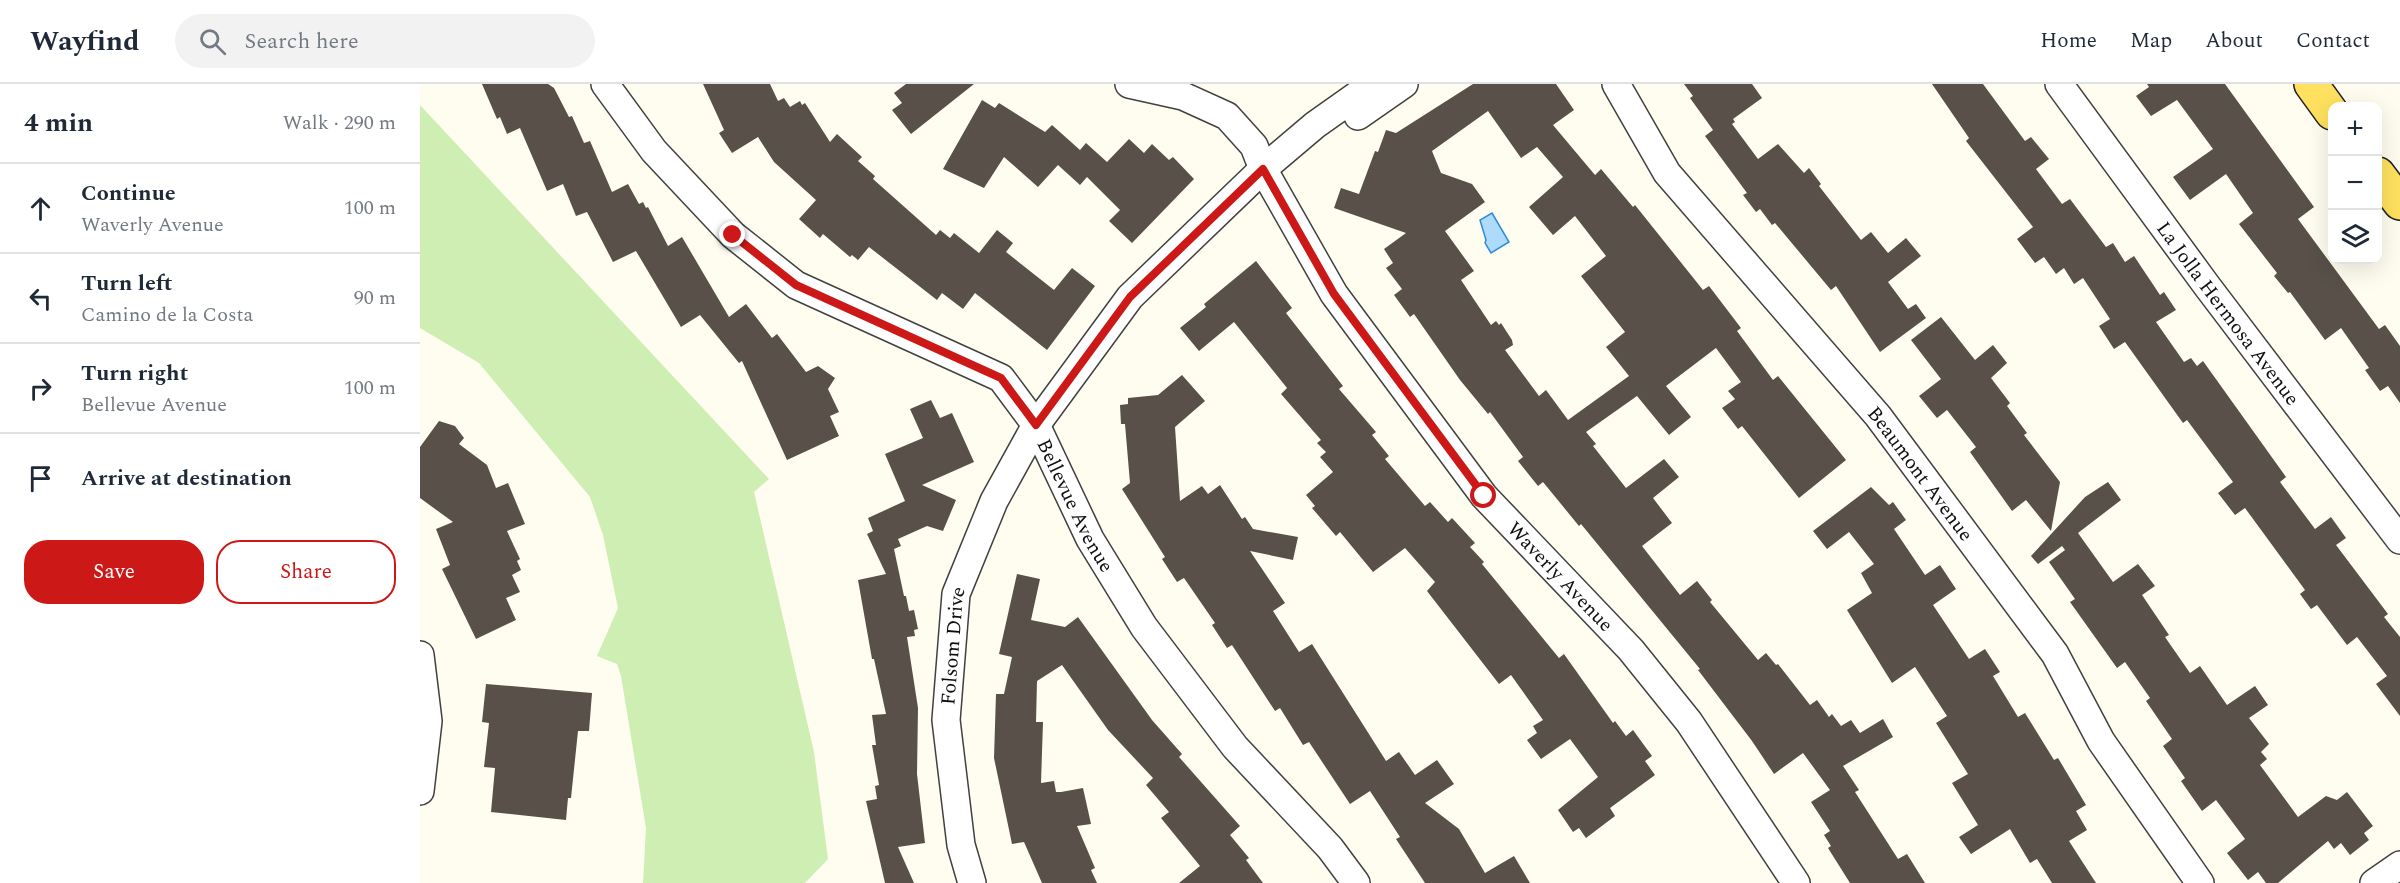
<!DOCTYPE html>
<html lang="en">
<head>
<meta charset="utf-8">
<style>
  body { margin:0; font-family:Spectral,serif; background:#f2f2f3; color:#1f2937 }
  .controls { position:absolute; right:18px; top:18px; display:grid; overflow:hidden; border-radius:12px; box-shadow:0 6px 24px #0002 }
  .controls button { width:54px; height:54px; display:grid; place-items:center; padding:0; border:0; border-bottom:2px solid #e0e1e3; background:#fff; color:#1f2937; font:30px sans-serif }
  .stop { position:absolute; width:18px; height:18px; margin:-14px; border:4px solid #cc1918; border-radius:50%; background:#fff }
  .stop.end { background:#cc1918; border-color:#fff; box-shadow:0 2px 6px #0008 }
  .list { margin:0; padding:0; list-style:none }
  h2 { display:flex; justify-content:space-between; align-items:center; height:78px; margin:0; padding:0 24px; font-size:26px }
  h2 small { font-size:20px; font-weight:400; color:#747a83 }
  .list li { display:grid; grid-template-columns:39px 1fr auto; gap:18px; align-items:center; box-sizing:border-box; height:90px; padding:0 24px; border-top:2px solid #e0e1e3 }
  .list b { display:block; font-size:22px; white-space:nowrap }
  .list p { margin:0; font-size:20px; white-space:nowrap; color:#747a83 }
  .list em { font-size:20px; font-style:normal; color:#747a83 }
  .actions { display:flex; gap:12px; padding:18px 24px }
  .actions a { flex:1; padding:14px 0; border:2px solid #cc1918; border-radius:24px; text-align:center; font-size:21px; color:#cc1918 }
  .actions .main { background:#cc1918; color:#fff }
  .icon { flex:none; width:33px; height:33px; fill:none; stroke:currentColor; stroke-width:2; stroke-linecap:round; stroke-linejoin:round }
  .map { position:relative; flex:none; width:1980px; height:799px; overflow:hidden }
  header { display:flex; align-items:center; gap:36px; box-sizing:border-box; height:84px; padding:0 30px; background:#fff; border-bottom:2px solid #e0e1e3 }
  header strong { font-size:28px }
  nav { display:flex; gap:33px; margin-inline-start:auto; font-size:21px }
  .search { width:420px; height:54px; background:#f2f2f3; display:flex; align-items:center; gap:15px; box-sizing:border-box; padding:0 21px; border-radius:33px; color:#747a83; font-size:22px }
  main { display:flex }
  aside { flex:1; background:#fff }
  .map>svg:first-child { display:block }
  .green { fill:#cfeeb4 }
  .water { fill:#aedbfc; stroke:#2e8cda; stroke-width:1.5 }
  .building { fill:#585049; fill-rule:evenodd }
  .lines { fill:none; stroke-linecap:round; stroke-linejoin:round }
  .minor-casing { stroke:#414141; stroke-width:30 }
  .primary-casing { stroke:#1f1f1f; stroke-width:36 }
  .minor { stroke:#fff; stroke-width:27 }
  .primary { stroke:#ffe15f; stroke-width:33 }
  .route { stroke:#cc1918; stroke-width:8 }
  .labels { text-anchor:middle; stroke-width:6; stroke-linejoin:round; paint-order:stroke }
  .street-label { font-size:20px; fill:#0e0e0e; stroke:#fff }
</style>
</head>
<body>
<header>
<strong>Wayfind</strong>
<div class="search"><svg class="icon" aria-label="search" viewBox="0 0 24 24"><circle cx="10" cy="10" r="6"/><path d="M15 15l6 6"/></svg>Search here</div>
<nav><a>Home</a><a>Map</a><a>About</a><a>Contact</a></nav>
</header>
<main>
<aside>
<h2>4 min<small>Walk · 290 m</small></h2>
<ul class="list">
<li><svg class="icon" aria-label="ahead" viewBox="0 0 24 24"><path d="M12 20V5M6 11l6-6 6 6"/></svg><div><b>Continue</b><p>Waverly Avenue</p></div><em>100 m</em></li>
<li><svg class="icon" aria-label="left" viewBox="0 0 24 24"><path d="M17 20v-9H6M10 6l-5 5 5 5"/></svg><div><b>Turn left</b><p>Camino de la Costa</p></div><em>90 m</em></li>
<li><svg class="icon" aria-label="right" viewBox="0 0 24 24"><path d="M7 20v-9h11M14 6l5 5-5 5"/></svg><div><b>Turn right</b><p>Bellevue Avenue</p></div><em>100 m</em></li>
<li><svg class="icon" aria-label="arrive" viewBox="0 0 24 24"><path d="M6 21V4h12l-3 4 3 4H6"/></svg><div><b>Arrive at destination</b></div></li>
</ul>
<div class="actions"><a class="main">Save</a><a>Share</a></div>
</aside>
<div class="map">
<svg width="1980" height="799" viewBox="0 0 1980 799">
  <rect width="100%" height="100%" fill="#fffdef"/>
  <path class="green" d="M0,21L349,395L334,408L394,668L408,775L385,799H223L226,744L201,592L197,580L177,572L198,524L183,451L170,413L59,279L0,244Z"/>
  <path class="water" d="M1072,129L1089,158L1071,169L1065,159L1066,156L1060,136Z"/>
  <path class="building" d="M62,0H128L134,4L149,33L152,32L164,59L170,57L192,108L208,100L219,120L223,118L226,124L228,123L248,162L262,153L309,233L326,220L352,254L357,250L386,288L398,282L415,294L408,305L419,328L410,332L419,352L367,376L322,277L319,279L280,231L261,243L216,167L193,178L167,128L156,132L143,100L127,107L100,44L87,50L80,33L77,35Z
    M283,0H350L358,17L364,14L370,23L380,17L382,21L385,19L410,58L417,50L442,73L438,77L455,92L453,95L516,151L520,146L530,154L534,149L559,169L577,146L593,159L586,168L634,206L652,184L675,202L627,266L555,209L543,225L522,209L517,216L449,163L438,176L432,171L430,173L403,150L400,154L379,135L396,116L354,78L338,53L312,69L299,49L304,46Z
    M486,0H554L491,50L472,26L482,19L474,9Z
    M1053,0H1136L1154,26L1133,41L1175,91L1181,85L1213,123L1215,121L1283,206L1289,202L1321,244L1317,247L1353,296L1358,292L1426,376L1379,414L1322,342L1318,345L1302,324L1315,315L1308,307L1321,298L1296,264L1246,302L1271,333L1249,351L1217,312L1166,348L1176,360L1173,362L1206,404L1244,375L1259,393L1233,414L1252,439L1222,462L1260,511L1277,497L1292,516L1290,518L1338,576L1346,569L1356,581L1358,580L1390,621L1397,616L1409,633L1412,630L1421,642L1431,636L1440,649L1463,635L1473,653L1423,682L1439,706L1435,708L1478,775L1487,770L1505,799H1430L1408,764L1411,762L1404,751L1410,747L1391,718L1410,706L1383,669L1354,690L1332,657L1278,586L1280,585L1161,440L1159,442L1123,398L1118,402L1098,377L1103,373L1070,328L1068,330L1040,296L994,230L990,233L974,211L982,205L966,184L973,179L964,165L986,149L914,124L921,104L939,110L955,67L958,68L966,46L976,49ZM1068,27L1101,74L1117,63L1143,93L1109,123L1133,151L1155,132L1186,172L1161,192L1205,248L1186,263L1209,292L1148,336L1126,306L1119,312L1085,266L1093,261L1092,256L1081,239L1079,241L1076,237L1071,241L1041,196L1054,187L1025,147L1065,118L1052,100L1021,89L1012,67Z
    M1264,0H1332L1342,14L1313,35L1315,38L1312,40L1338,75L1358,60L1384,89L1389,84L1401,100L1399,102L1441,156L1451,148L1468,169L1486,154L1501,172L1468,198L1488,225L1496,220L1506,234L1460,268L1416,202L1411,206L1355,139L1352,141L1340,125L1336,128L1323,111L1327,109L1285,52L1293,46L1270,14L1273,12Z
    M1512,0H1563L1605,57L1611,53L1629,75L1616,85L1642,120L1650,115L1686,163L1693,159L1705,178L1714,172L1740,211L1744,208L1756,226L1736,238L1764,278L1771,274L1777,282L1783,277L1866,393L1860,398L1895,445L1911,433L1926,454L1916,461L1968,530L1964,533L1980,553V632L1956,600L1967,592L1937,553L1927,561L1897,521L1891,525L1880,510L1885,506L1825,424L1815,431L1798,409L1813,398L1767,336L1763,339L1705,258L1694,265L1679,242L1690,235L1663,194L1654,200L1644,184L1636,190L1624,173L1615,179L1597,155L1613,143L1546,57L1549,54Z
    M1727,0H1805L1894,123L1878,135L1959,245L1965,241L1980,262V319L1968,302L1960,307L1945,286L1949,284L1921,244L1905,256L1870,208L1868,209L1854,192L1857,189L1819,140L1833,129L1806,90L1770,116L1753,93L1793,65L1757,16L1731,32L1716,12L1729,3Z
    M562,16L575,24L579,19L625,48L632,41L660,66L666,59L687,78L709,55L724,69L732,60L749,76L753,73L774,95L712,159L689,137L700,126L667,93L660,101L638,81L618,103L584,73L564,104L523,85Z
    M836,177L872,224L866,229L923,302L919,305L956,348L952,351L969,372L965,375L1005,422L1010,418L1028,438L1032,434L1055,459L1050,463L1064,478L1062,480L1139,574L1144,570L1193,639L1195,637L1206,652L1213,646L1232,672L1225,677L1235,691L1190,724L1195,732L1166,754L1159,744L1153,748L1138,726L1178,693L1150,655L1121,675L1107,656L1117,649L1113,642L1123,636L1091,591L1079,600L1007,507L1015,498L985,464L953,488L920,448L916,452L892,424L895,422L886,411L913,388L900,373L906,368L897,359L901,356L861,310L867,304L814,238L779,267L760,244L786,223L784,220Z
    M1521,233L1555,276L1573,261L1587,279L1571,294L1590,319L1587,322L1607,349L1604,351L1640,398L1631,447L1606,416L1592,427L1550,368L1556,363L1527,326L1517,334L1499,312L1521,295L1491,256Z
    M762,291L785,317L755,343L760,417L782,402L788,410L800,401L822,435L825,433L833,445L878,453L873,476L830,467L865,519L853,527L879,568L892,560L966,677L979,668L995,691L1017,676L1034,700L1005,719L1039,745L1065,789L1094,772L1110,799H1005L976,755L980,753L950,707L930,720L889,658L883,661L860,624L855,627L812,561L807,564L792,541L795,539L764,494L757,498L742,475L745,473L702,405L710,399L705,340H701L700,321L708,320V314L738,311Z
    M511,316L520,334L532,329L554,378L502,401L536,416L523,447L507,442L478,455L481,462L474,465L484,512H486L489,527L494,526L498,545L494,546L495,552L487,553L498,624L497,690L505,759L478,763L494,799H465L446,717L457,715L455,702L459,701L452,661H456L452,631L466,630L454,575H452L438,496L466,490L447,450L453,447L448,434L485,417L465,370L503,354L490,325Z
    M19,337L35,342L44,354L39,360L67,381L76,404L88,399L105,440L87,447L100,475L97,477L101,486L92,491L100,508L86,514L96,536L56,555L22,485L30,481L16,445L33,438L0,414V363Z
    M1688,398L1701,416L1658,449L1693,498L1718,480L1735,502L1722,511L1749,551L1745,553L1770,589L1780,582L1807,621L1835,602L1848,621L1829,634L1849,660L1841,668L1847,675L1840,681L1878,733L1906,712L1917,716L1927,708L1953,742L1944,749L1949,756L1930,771L1921,759L1914,765L1908,757L1858,799H1846L1838,788L1828,796L1807,769L1825,755L1796,716L1782,727L1761,697L1765,694L1743,662L1752,655L1726,617L1730,614L1705,578L1697,584L1650,518L1655,515L1629,478L1645,466L1642,462L1618,480L1611,472L1665,413Z
    M1451,403L1469,421L1473,418L1486,436L1474,445L1505,491L1520,481L1536,505L1513,521L1549,575L1565,565L1580,588L1573,592L1598,633L1605,629L1634,676L1638,674L1666,721L1656,727L1667,746L1649,757L1676,799H1632L1617,775L1610,779L1590,745L1551,770L1539,753L1558,741L1532,699L1548,690L1516,639L1527,632L1495,583L1472,599L1427,526L1452,509L1441,489L1454,480L1429,448L1407,465L1393,447Z
    M597,490L620,495L611,536L645,543L658,533L732,636L762,670L759,673L820,742L810,751L829,774L826,776L843,799H759L780,782L741,734L749,728L726,701L733,694L688,646L642,581L617,597L616,638H623L621,699L634,697L636,708H641L663,704L671,740L657,742L675,784L671,786L677,799H622L604,758L592,760L574,674L576,610H584L592,573L579,570Z
    M66,600L172,609L169,647H158L151,714H148L146,736L71,728L75,684L64,683L69,639L62,638Z"/>
  <g class="lines">
    <defs>
      <g id="minor">
        <path id="s1" d="M185,0L234,67L313,151L376,201L581,294L616,341L670,455L724,543L815,663L910,764L936,799"/>
        <path id="s2" d="M709,0L763,12L807,32L834,62L843,85L914,210L1064,412L1211,566L1269,638L1376,799"/>
        <path id="s3" d="M1196,0L1247,89L1458,332L1635,570L1681,657L1780,799"/>
        <path id="s4" d="M1639,0L1787,202L1980,456"/>
        <path d="M938,32L984,0"/>
        <path d="M0,571L8,637L0,707"/>
        <path id="s5" d="M552,799L541,761L526,636L536,510L574,417L616,341L710,213L843,85L895,41L953,0"/>
        <path d="M1954,799L1980,781"/>
      </g>
      <path id="primary" d="M1891,0L1912,29
        M1958,90L1980,119"/>
    </defs>
    <use href="#minor" class="minor-casing"/>
    <use href="#primary" class="primary-casing"/>
    <use href="#minor" class="minor"/>
    <use href="#primary" class="primary"/>
  </g>
  <g class="lines">
    <path class="route" d="M313,151L376,201L581,294L616,341L710,213L843,85L914,210L1064,412"/>
  </g>
  <g class="labels">
    <g class="street-label">
      <text dy="7" stroke="none"><textPath href="#s4" startOffset="285">La Jolla Hermosa Avenue</textPath></text>
      <text dy="7" stroke="none"><textPath href="#s3" startOffset="496">Beaumont Avenue</textPath></text>
      <text dy="7" stroke="none"><textPath href="#s1" startOffset="652">Bellevue Avenue</textPath></text>
      <text dy="7" stroke="none"><textPath href="#s2" startOffset="675">Waverly Avenue</textPath></text>
      <text dy="7" stroke="none"><textPath href="#s5" startOffset="240">Folsom Drive</textPath></text>
    </g>
  </g>
</svg>
<div class="controls">
<button>+</button>
<button>−</button>
<button><svg class="icon" aria-label="layers" viewBox="0 0 24 24"><path d="M12 4l9 5-9 5-9-5zM3 14l9 5 9-5"/></svg></button>
</div>
<div class="stop" style="left:1064px;top:412px"></div>
<div class="stop end" style="left:313px;top:151px"></div>
</div>
</main>
</body>
</html>
